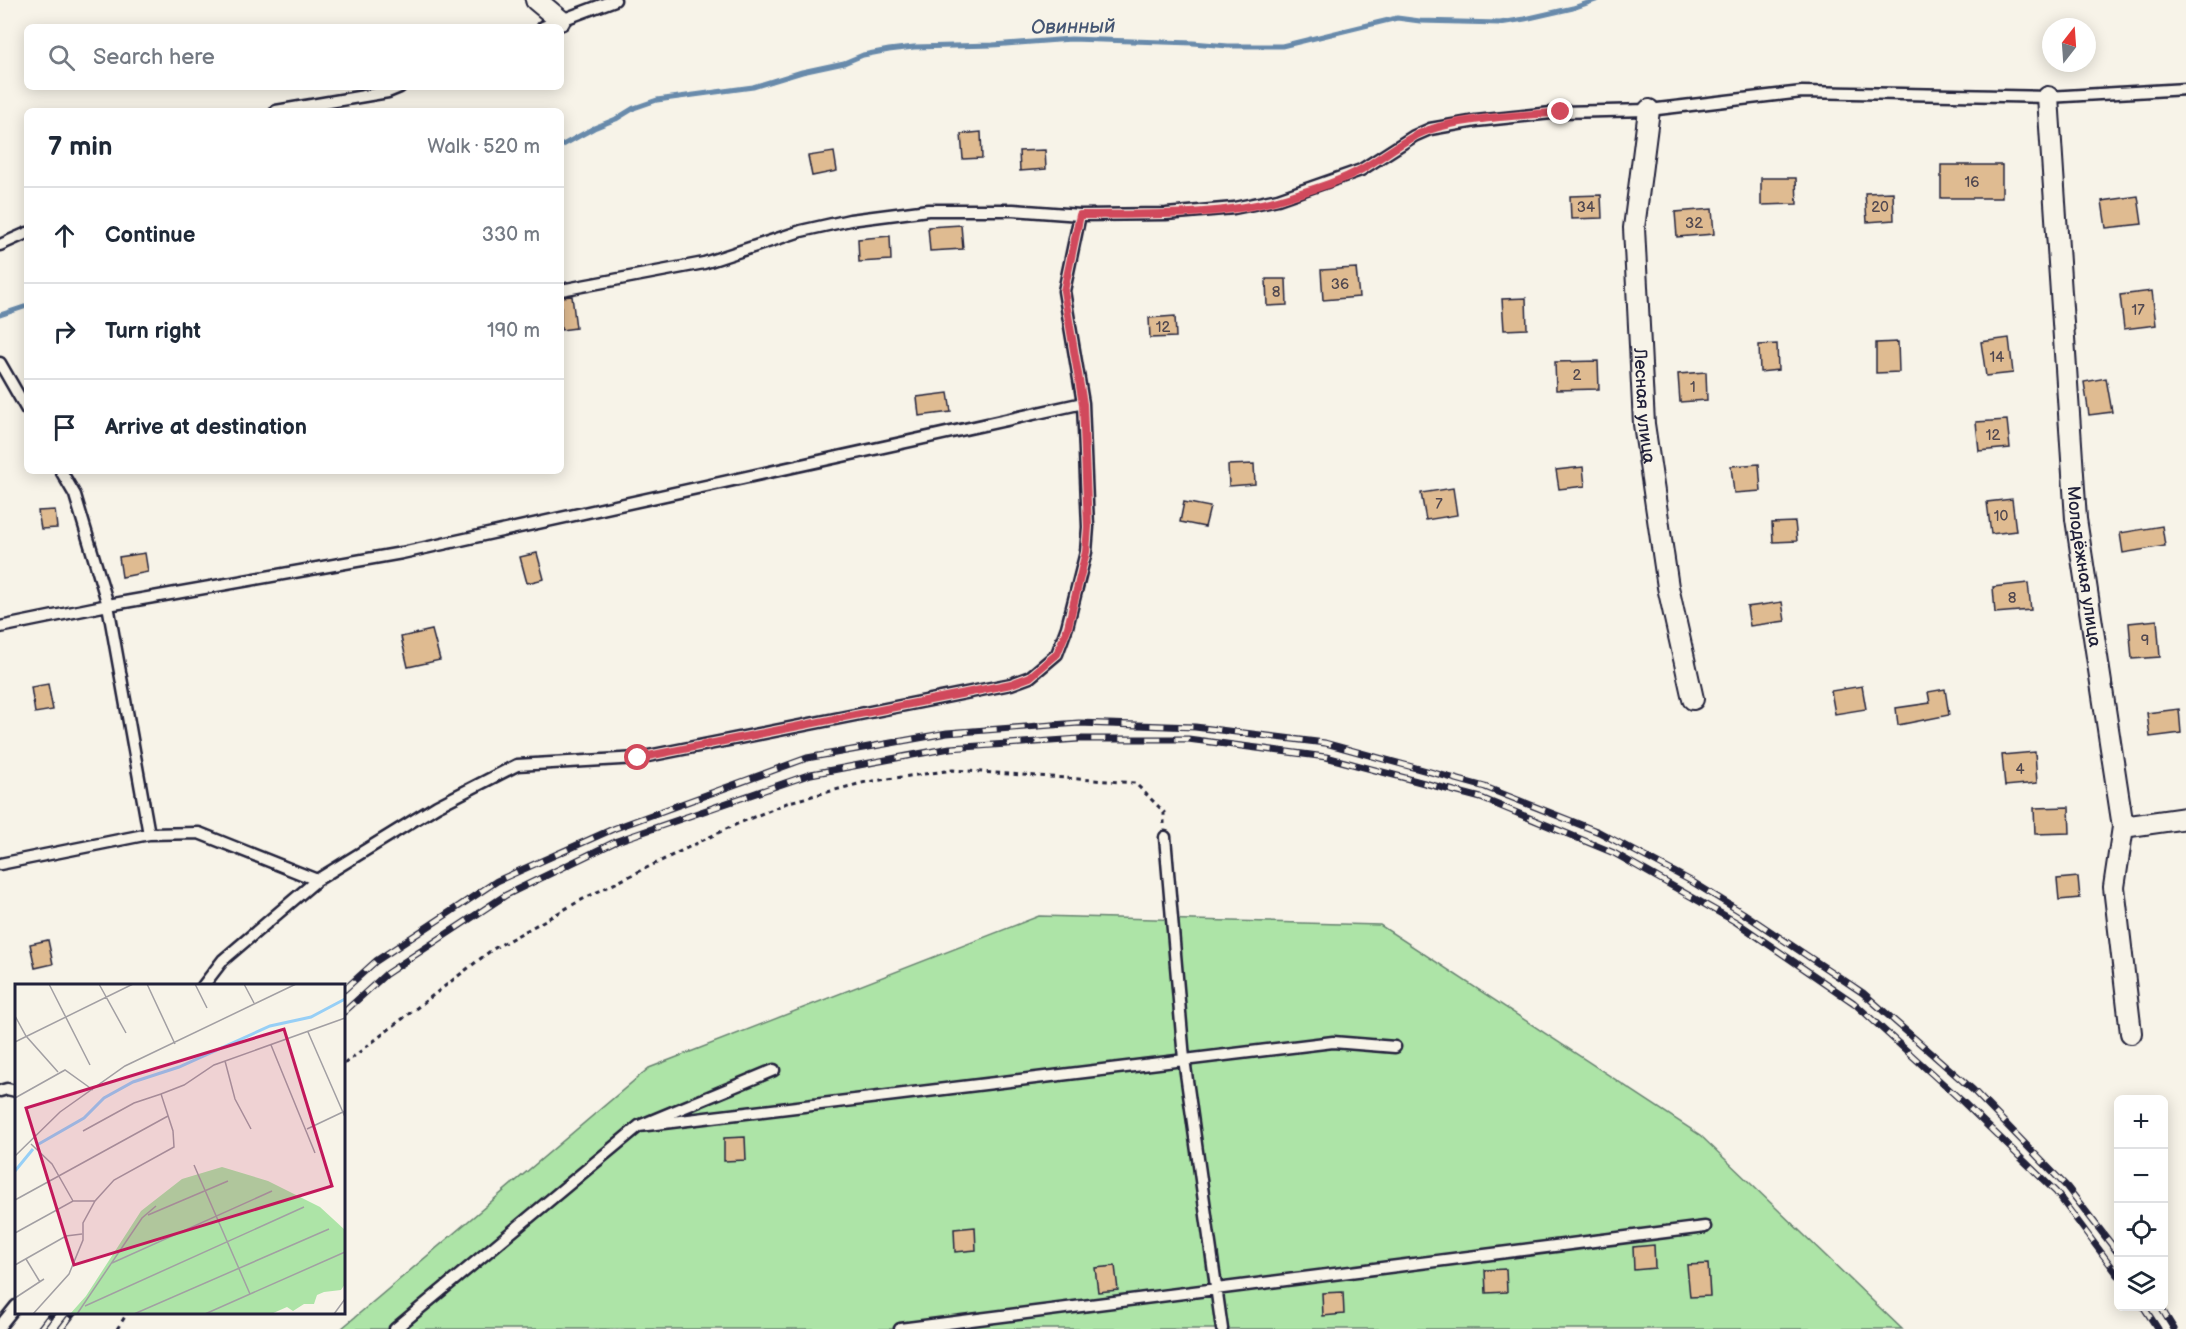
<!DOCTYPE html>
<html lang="en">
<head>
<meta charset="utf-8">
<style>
  body { margin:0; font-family:"Balsamiq Sans",sans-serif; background:#f6f6f7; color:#1f2937 }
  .controls { position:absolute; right:18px; bottom:18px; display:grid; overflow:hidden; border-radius:9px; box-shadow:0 3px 15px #0003 }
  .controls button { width:54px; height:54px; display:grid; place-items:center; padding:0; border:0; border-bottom:2px solid #e0e1e3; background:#fff; color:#1f2937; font:30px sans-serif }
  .compass { position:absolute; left:2042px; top:18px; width:54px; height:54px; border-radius:50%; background:#fff; box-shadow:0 3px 15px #0003; rotate:17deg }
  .stop { position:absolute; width:18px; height:18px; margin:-14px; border:4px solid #d1495b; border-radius:50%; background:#fff }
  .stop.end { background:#d1495b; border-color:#fff; box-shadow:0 2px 6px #0008 }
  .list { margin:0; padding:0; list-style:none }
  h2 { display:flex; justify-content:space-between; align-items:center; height:78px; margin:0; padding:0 24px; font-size:26px }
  h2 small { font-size:20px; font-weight:400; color:#747a83 }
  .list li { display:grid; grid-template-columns:39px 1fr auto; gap:18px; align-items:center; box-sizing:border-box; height:96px; padding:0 24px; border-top:2px solid #e0e1e3 }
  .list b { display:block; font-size:22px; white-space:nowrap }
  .list em { font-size:20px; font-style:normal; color:#747a83 }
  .icon { flex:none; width:33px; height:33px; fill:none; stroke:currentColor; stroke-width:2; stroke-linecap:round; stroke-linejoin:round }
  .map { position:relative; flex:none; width:2186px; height:1329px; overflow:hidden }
  .search { position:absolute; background:#fff; box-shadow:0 3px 15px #0003; left:24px; top:24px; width:540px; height:66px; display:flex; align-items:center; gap:15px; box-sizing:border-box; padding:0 21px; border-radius:9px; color:#747a83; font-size:22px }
  .panel { position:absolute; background:#fff; box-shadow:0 3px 15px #0003; left:24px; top:108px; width:540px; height:366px; border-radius:9px }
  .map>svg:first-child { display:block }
  .green { fill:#ade4a7; stroke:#688371; stroke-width:1.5 }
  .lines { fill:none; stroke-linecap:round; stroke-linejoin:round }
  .stream { stroke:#688aab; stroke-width:5 }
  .building { fill:#dfbb91; stroke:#22223b; stroke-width:1.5 }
  .lane-casing { stroke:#22223b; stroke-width:15 }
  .street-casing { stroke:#22223b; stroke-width:24 }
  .path { stroke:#22223b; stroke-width:3; stroke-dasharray:4.5 4.5; stroke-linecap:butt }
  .lane { stroke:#f7f3e8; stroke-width:10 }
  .street { stroke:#f7f3e8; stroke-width:20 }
  .rail-casing { stroke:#22223b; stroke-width:7 }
  .rail { stroke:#f7f3e8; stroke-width:4.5; stroke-dasharray:14; stroke-linecap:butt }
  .route { stroke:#d1495b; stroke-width:8 }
  .labels { text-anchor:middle; stroke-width:4.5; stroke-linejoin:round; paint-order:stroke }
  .number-label { font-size:15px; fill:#514850 }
  .street-label { font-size:18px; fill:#22223b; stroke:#f7f3e8 }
  .water-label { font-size:20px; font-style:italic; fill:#455673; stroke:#f7f3e8 }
  .inset-river { fill:none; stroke:#97cff6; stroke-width:3 }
  .inset-road { fill:none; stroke:#a29fa3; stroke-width:1.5 }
  .view { fill:#c2185b; fill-opacity:0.15; stroke:#c2185b; stroke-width:3 }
  .inset-edge { fill:none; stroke:#22223b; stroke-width:3 }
</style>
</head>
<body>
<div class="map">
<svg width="2186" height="1329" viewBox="0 0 2186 1329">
  <rect width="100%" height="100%" fill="#f7f3e8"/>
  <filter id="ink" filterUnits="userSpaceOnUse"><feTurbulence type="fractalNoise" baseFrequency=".0167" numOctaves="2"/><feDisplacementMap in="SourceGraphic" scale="12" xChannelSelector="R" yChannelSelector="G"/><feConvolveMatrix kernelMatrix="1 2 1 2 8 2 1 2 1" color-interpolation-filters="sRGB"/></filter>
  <g filter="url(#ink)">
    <path class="green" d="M1039,916L1380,925L1700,1135L1902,1329H341L649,1068Z"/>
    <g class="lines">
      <path class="stream" d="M561,146L594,128L616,119L634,108L657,100L753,87L802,72L844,63L863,55L889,50L914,47L993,45L1071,39L1193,43L1228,46H1282L1397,18L1420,21L1500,23L1525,19L1573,8L1596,0
        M0,315L27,306"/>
    </g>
    <path class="building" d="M981,132L982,158L963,159L961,134Z
      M1045,150L1046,169L1020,171L1019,151Z
      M834,152L837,171L812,176L808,156Z
      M1941,165H2002V198H1941Z
      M1761,178H1796L1797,204L1761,205Z
      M1893,192L1894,220L1867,222L1865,193Z
      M1601,195L1602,218L1571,219L1570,196Z
      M2138,196L2142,224L2106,228L2102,201Z
      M1712,209L1714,234L1677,237L1675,212Z
      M961,225L963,249L930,251L928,227Z
      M890,236L891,260L859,262L858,239Z
      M1356,268L1359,297L1323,300L1321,270Z
      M1266,279H1286L1287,305L1267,306Z
      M2152,291L2156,325L2124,329L2120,295Z
      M572,296L576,328L561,330V297Z
      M1526,298L1527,329L1504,330L1502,299Z
      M1175,316L1176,337L1150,338L1149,318Z
      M2009,338L2013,373L1986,376L1981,342Z
      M1898,342L1899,372L1876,373V343Z
      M1777,344L1778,370L1760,372L1759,345Z
      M1598,361L1599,389L1556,390L1555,362Z
      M1706,372L1707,400L1680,402L1678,374Z
      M2106,378L2112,412L2089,415L2084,382Z
      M948,393L951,412L919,416L917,397Z
      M2007,420L2010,448L1979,451L1976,422Z
      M1254,464L1255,484L1229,486L1228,465Z
      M1759,464L1761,491L1734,493L1731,466Z
      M1583,467L1585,486L1559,489L1556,470Z
      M1453,488L1457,515L1426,520L1421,493Z
      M2012,499L2016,531L1991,534L1987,502Z
      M1184,502L1210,507L1205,527L1180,522Z
      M55,510L57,528L41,529L38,511Z
      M1795,522L1797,541L1773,542L1772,523Z
      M2162,526L2165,546L2123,553L2120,533Z
      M145,553L148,572L122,577L119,557Z
      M537,553L544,579L527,583L520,557Z
      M2028,583L2031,610L1995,613L1993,587Z
      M1782,602L1785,621L1750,626L1747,607Z
      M2157,620L2160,657L2132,659L2129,623Z
      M432,630L440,660L408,667L401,637Z
      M48,684L53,710L35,713L31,687Z
      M1862,686L1866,709L1835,714L1831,691Z
      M1945,689L1949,715L1898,725L1896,708L1930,703L1928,692Z
      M2179,709L2181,733L2150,737L2147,713Z
      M2035,752L2037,783L2005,786L2002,755Z
      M2069,807L2070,833L2035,834L2034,808Z
      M2078,877L2080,898L2059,900L2057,879Z
      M48,940L53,964L35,968L30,944Z
      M745,1137L746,1160L724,1161V1138Z
      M975,1227L976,1250L955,1252L954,1229Z
      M1654,1245L1655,1268L1634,1270L1633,1247Z
      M1708,1264L1710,1296L1690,1297L1687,1265Z
      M1115,1266L1118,1290L1098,1292L1095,1268Z
      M1506,1269L1507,1292L1486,1293L1485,1270Z
      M1343,1292L1344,1314L1323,1316L1322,1293Z"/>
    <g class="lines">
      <defs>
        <path id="lane" d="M543,27L615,0
          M276,111L388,92L400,87
          M0,245L27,233
          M561,290L704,263L801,231L850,220L928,210H1013L1080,215
          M0,363L27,410
          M61,471L75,495L108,605L149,834
          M0,627L108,605L402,553L1083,403
          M1165,837L1184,1059L1222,1329
          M0,864L149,834L199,833L317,880
          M203,986L223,960L317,880L437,806L517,765L638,758L1011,684L1030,677L1057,654L1067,627L1086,552L1088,527L1083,403L1064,291L1080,215L1166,214L1234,208L1278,199L1361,170L1414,136L1430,129L1476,121L1561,112L1649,110L1802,92L2048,97L2186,89
          M0,1091L7,1089L16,1091
          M639,1126L1333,1042L1395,1047
          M0,1326L16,1306
          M395,1329L639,1126L774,1070
          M900,1329L1705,1227"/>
        <g id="street">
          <path d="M536,0L560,20"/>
          <path id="s1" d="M2048,97L2076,519L2123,827L2114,887L2131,1033"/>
          <path id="s2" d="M1649,110L1634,228L1644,424L1668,587L1693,699"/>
          <path d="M2123,827L2186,818"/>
        </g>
      </defs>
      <use href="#lane" class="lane-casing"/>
      <use href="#street" class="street-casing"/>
      <path class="path" d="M344,1064L493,949L585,898L728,828L789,802L866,782L953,770L1135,783L1164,812V824
        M117,1329L128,1312"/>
      <use href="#lane" class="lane"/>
      <use href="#street" class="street"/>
      <defs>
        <path id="rail" d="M344,990L376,961L497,881L613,829L807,758L947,733L1079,723L1195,727L1325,743L1485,787L1599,832L1691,881L1743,913L1863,993L1973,1090L2067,1187L2118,1253
          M344,1012L386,974L506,895L617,841L811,774L950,748L1079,739H1188L1326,757L1481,798L1614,853L1736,922L1854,1003L1962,1101L2056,1192L2118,1275
          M2143,1306L2158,1329
          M2160,1306L2174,1329
          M40,1329L53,1312
          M61,1329L74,1312"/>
      </defs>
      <use href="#rail" class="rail-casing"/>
      <use href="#rail" class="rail"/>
    </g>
  </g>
  <g class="lines" filter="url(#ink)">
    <path class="route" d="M638,758L1011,684L1030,677L1057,654L1068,627L1086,552L1088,527L1083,404L1064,291L1080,215C1144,214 1219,217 1281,199C1307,191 1338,183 1362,169C1385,156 1405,138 1429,130C1466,117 1522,116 1561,112"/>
  </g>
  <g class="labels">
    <g class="number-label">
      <text x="1972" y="187">16</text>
      <text x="1586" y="212">34</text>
      <text x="1880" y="212">20</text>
      <text x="1694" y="228">32</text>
      <text x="1340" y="289">36</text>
      <text x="1276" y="297">8</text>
      <text x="2138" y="315">17</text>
      <text x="1163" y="332">12</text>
      <text x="1997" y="362">14</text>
      <text x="1577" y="380">2</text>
      <text x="1693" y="392">1</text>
      <text x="1993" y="440">12</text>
      <text x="1439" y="509">7</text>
      <text x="2001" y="521">10</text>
      <text x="2012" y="603">8</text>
      <text x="2145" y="645">9</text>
      <text x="2020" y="774">4</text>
    </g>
    <g class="street-label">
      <text dy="6" stroke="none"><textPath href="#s2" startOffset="297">Лесная улица</textPath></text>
      <text dy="6" stroke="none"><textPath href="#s1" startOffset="471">Молодёжная улица</textPath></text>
    </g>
    <g class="water-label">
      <text transform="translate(1073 26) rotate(-1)" y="7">Овинный</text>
    </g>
  </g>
  <g transform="translate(15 984)">
    <rect width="330" height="330" fill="#f7f3e8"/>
    <path d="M207,183L253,197L305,223L330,246V300L326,306L309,308L302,311L299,320H289L278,327L272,323L256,330H55L71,312L126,227L167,195Z" fill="#ade4a7"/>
    <path class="inset-river" d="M22,161L69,134L89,114L118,98L164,83L255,42L296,33L330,15M0,187L18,165"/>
    <path class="inset-road" d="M34,0L75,81M84,0L111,49M132,0L160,60M180,0L192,24M229,0L239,19M0,32L11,52L43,88M293,48L330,133M0,58L118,0M256,61L300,169M210,77L220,115L236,145M0,114L50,86L78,106M292,145L330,127M68,147L119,119L146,110M16,160L37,180L58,217M0,172L45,128L110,82L281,0M179,181L235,310M0,216L153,132M133,231L213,197M0,249L58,217H80M11,275L25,298M97,279L257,207M0,281L51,252L67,250M0,314L29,295M70,322L289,223M18,330L54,290L68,256V239L80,217L99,196L159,163L158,147L146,110L169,101L199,81L330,34M62,330L127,234L141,222M119,330L314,245M190,330L330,268M319,330L330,315"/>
    <path class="view" d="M269,45L317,202L59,281L11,124Z"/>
    <rect width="330" height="330" class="inset-edge"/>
  </g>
</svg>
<div class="controls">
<button>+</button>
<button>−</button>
<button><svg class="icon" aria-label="locate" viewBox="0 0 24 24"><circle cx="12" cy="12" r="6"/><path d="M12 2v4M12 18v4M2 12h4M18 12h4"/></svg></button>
<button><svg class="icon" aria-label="layers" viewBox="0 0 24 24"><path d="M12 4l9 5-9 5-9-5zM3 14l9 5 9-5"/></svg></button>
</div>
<svg class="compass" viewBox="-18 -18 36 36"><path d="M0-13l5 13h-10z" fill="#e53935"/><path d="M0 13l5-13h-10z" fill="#747a83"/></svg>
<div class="stop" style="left:638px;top:758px"></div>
<div class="stop end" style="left:1561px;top:112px"></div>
<div class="search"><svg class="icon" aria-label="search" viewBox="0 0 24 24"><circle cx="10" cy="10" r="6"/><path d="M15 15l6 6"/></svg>Search here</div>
<section class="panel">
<h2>7 min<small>Walk · 520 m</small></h2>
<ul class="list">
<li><svg class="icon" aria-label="ahead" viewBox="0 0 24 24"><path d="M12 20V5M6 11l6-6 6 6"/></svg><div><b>Continue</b></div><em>330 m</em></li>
<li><svg class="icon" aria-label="right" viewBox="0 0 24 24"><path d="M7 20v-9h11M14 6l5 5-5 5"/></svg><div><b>Turn right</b></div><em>190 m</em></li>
<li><svg class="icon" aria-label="arrive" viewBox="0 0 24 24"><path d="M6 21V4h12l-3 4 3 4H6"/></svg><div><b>Arrive at destination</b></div></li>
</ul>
</section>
</div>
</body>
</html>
